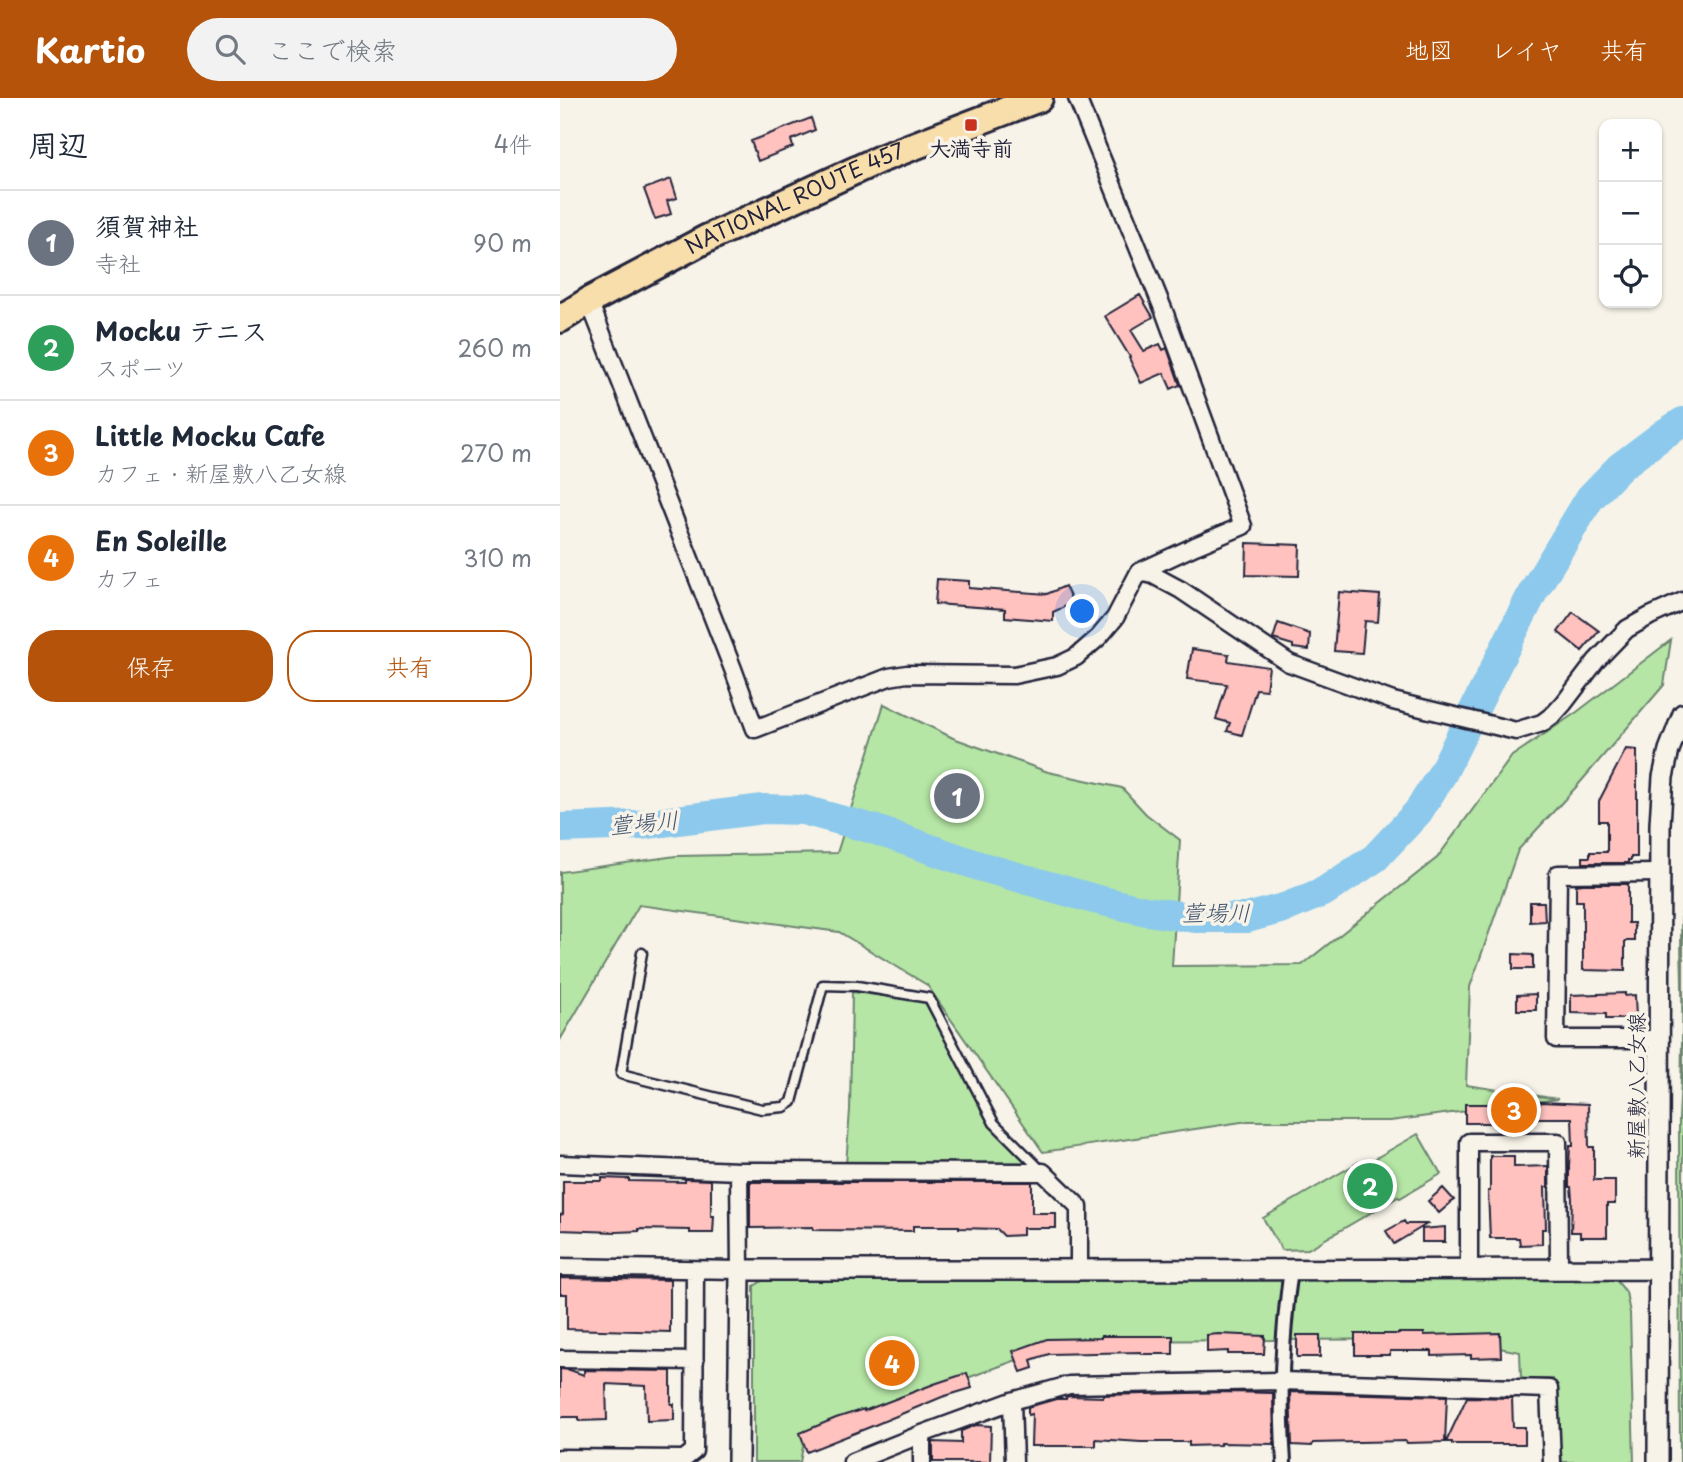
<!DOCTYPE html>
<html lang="ja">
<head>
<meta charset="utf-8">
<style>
  body { margin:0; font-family:"Playpen Sans","Klee One",sans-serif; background:#f2f2f3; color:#1f2937 }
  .controls { position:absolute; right:21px; top:21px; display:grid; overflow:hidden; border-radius:14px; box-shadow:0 2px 5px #0004 }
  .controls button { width:63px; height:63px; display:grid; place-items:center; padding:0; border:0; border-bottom:2px solid #e0e1e3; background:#fff; color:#1f2937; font:35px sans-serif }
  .you { position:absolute; left:523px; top:514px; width:24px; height:24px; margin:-18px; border:5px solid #fff; border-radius:50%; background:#1a73e8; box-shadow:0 0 0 10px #1a73e833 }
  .badge { display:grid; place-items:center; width:46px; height:46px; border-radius:50%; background:#b45309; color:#fff; font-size:23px; font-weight:700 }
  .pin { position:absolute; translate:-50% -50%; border:4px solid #fff; box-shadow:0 2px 7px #0006 }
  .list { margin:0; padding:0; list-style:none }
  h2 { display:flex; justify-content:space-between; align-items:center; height:91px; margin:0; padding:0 28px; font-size:30px }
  h2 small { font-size:23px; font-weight:400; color:#747a83 }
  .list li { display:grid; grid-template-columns:46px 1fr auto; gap:21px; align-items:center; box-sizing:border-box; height:105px; padding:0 28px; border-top:2px solid #e0e1e3 }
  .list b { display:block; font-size:26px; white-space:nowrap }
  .list p { margin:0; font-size:23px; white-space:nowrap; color:#747a83 }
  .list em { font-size:23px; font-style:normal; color:#747a83 }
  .actions { display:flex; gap:14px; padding:21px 28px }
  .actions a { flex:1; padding:16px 0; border:2px solid #b45309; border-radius:28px; text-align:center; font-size:24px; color:#b45309 }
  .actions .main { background:#b45309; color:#fff }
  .icon { flex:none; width:38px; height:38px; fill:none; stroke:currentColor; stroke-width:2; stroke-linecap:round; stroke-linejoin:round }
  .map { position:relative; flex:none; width:1123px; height:1364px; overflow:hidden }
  header { display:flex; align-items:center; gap:42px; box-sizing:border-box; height:98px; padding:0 35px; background:#b45309; color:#fff }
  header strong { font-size:33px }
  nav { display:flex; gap:38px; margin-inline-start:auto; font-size:24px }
  .search { width:490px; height:63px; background:#f2f2f3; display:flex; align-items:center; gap:18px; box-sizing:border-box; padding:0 24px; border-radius:38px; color:#747a83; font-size:26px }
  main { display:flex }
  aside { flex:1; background:#fff }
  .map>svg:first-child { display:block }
  .green { fill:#b5e6a5; stroke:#6c8470; stroke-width:2 }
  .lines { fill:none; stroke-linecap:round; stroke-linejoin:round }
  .river { stroke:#8cc9ec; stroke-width:30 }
  .building { fill:#ffc2bf; stroke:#22223b; stroke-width:2 }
  .service-casing { stroke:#22223b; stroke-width:13 }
  .pedestrian-casing { stroke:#22223b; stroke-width:18 }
  .minor-casing { stroke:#22223b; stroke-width:21 }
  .tertiary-casing { stroke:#22223b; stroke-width:24 }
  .trunk-casing { stroke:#22223b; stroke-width:32 }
  .service { stroke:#f7f3e8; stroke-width:8 }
  .pedestrian { stroke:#f7f3e8; stroke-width:12 }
  .minor { stroke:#f7f3e8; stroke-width:16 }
  .tertiary { stroke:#f7f3e8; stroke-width:19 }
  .trunk { stroke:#f8deab; stroke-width:26 }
  .poi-dot { fill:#c8321e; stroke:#f7f3e8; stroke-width:2.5 }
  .labels { text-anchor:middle; stroke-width:7; stroke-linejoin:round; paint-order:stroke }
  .poi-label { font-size:21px; font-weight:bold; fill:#22223b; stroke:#f7f3e8 }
  .street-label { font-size:21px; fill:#22223b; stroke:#f7f3e8 }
  .water-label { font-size:23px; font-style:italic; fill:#425470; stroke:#f7f3e8 }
</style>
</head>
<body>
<header>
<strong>Kartio</strong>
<div class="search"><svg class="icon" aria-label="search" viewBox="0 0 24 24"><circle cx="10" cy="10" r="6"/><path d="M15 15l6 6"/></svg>ここで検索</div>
<nav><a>地図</a><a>レイヤ</a><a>共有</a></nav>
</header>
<main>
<aside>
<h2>周辺<small>4件</small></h2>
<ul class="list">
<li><span class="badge" style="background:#6b7280">1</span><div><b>須賀神社</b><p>寺社</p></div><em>90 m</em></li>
<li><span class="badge" style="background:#2e9e5b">2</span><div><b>Mocku テニス</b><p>スポーツ</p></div><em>260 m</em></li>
<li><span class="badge" style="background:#e8710a">3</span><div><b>Little Mocku Cafe</b><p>カフェ · 新屋敷八乙女線</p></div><em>270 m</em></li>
<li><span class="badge" style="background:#e8710a">4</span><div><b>En Soleille</b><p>カフェ</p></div><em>310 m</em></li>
</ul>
<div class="actions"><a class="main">保存</a><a>共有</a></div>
</aside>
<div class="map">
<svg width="1123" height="1364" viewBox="0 0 1123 1364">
  <rect width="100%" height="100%" fill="#f7f3e8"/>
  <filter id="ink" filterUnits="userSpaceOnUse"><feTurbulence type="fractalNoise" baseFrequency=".0143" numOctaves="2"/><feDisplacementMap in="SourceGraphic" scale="14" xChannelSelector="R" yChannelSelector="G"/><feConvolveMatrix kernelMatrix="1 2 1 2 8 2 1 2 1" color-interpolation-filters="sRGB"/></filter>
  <g filter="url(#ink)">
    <path class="green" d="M1111,542L1104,587L1018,687L958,752L910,889L906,987L998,1001L830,1023H688L483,1054L367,887L279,834L79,807L0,942V774L116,758L277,755L324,606L393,640L488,674L562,690L586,716L620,742L612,868L742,867L877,760L952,658L1017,614Z
      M1123,802V1364H1120L1119,1021C1122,977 1123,933 1122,889C1122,860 1119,831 1123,802Z
      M292,894L365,903L429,1026L472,1068L286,1067L290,1012Z
      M858,1036L881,1076L840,1100L838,1099L748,1151L722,1152L703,1120L799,1064L802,1068Z
      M211,1178L1056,1182L1066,1194L1070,1215L1074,1364H1002L993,1281H961L960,1254L894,1241L509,1243L245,1339L240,1364H194V1188Z"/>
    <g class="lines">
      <path class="river" d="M0,730L79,727L203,711L243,712L313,731L419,768L534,801L586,813L635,820H687L727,809L765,793L815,760L858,714L882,676L973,494L1030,400L1060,369L1104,336L1123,324"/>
    </g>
    <path class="building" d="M251,20L255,32L231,42L233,49L198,63L191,43Z
      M111,81L117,100L107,103L111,116L95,121L84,91Z
      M580,197L593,219L571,232L584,253L600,246L603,252L607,250L620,287L611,291L604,275L581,285L569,260L570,259L545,218Z
      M687,445L740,447L739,478L686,477Z
      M377,481L409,483V490L487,496L505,488L513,505L493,514V523L445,519V511L375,506Z
      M779,494L820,497L818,524L805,523L802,555L774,553Z
      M1013,514L1039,533L1022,553L998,534Z
      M718,525L750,536L749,552L733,550V547L713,541Z
      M632,551L669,556L668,563L709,569L706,592L696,591L682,637L667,633L670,625L656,621L667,586L627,581Z
      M1066,651L1077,652V759H1071V762H1068V765H1023V759H1030V754H1047V723H1039V703Z
      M1023,786H1068V825H1074V843H1065V873L1023,872V803H1016V787Z
      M970,804H984L985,823L970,824Z
      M953,856L973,857V871H953Z
      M1065,895V898L1075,897L1076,921H1046V916L1011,915V897Z
      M976,896V912H957V897Z
      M980,1004L1028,1006L1029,1049H1034V1082H1055V1106H1047V1139H1020V1134H1011L1012,1101L1011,1089H1009V1068L1010,1048H1013L1012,1020H970V1025H905V1006H980Z
      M930,1058H954V1069L988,1068V1089H985L986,1131H982V1146L960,1147L959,1140H930L928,1093H930Z
      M42,1080L69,1081V1083L125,1084V1081L151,1082V1118H154L153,1135H130V1132L79,1131V1133L56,1134L0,1132V1117L3,1116V1083H42Z
      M190,1084H472V1115H496V1130H463V1137L444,1138L437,1131L399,1130V1128H353V1133L253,1132V1129L190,1130Z
      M883,1090L894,1102L879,1115L868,1103Z
      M844,1123L846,1126H867L834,1146L826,1133Z
      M885,1129V1144H862V1131Z
      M0,1180L110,1182V1234L7,1231V1196H0Z
      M839,1235H864V1237L940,1235L941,1259L911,1260V1257L872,1258V1253H830V1257H795V1236H839Z
      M659,1236L705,1238L704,1256H668V1253L647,1254V1237Z
      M737,1237H760V1259H737Z
      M541,1238H613V1256H581V1254L489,1256L471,1262L473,1270L461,1274L453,1253L487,1241L541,1240Z
      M0,1271L10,1272L24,1277V1272L111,1273V1306H114V1322L87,1323L86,1288L46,1286L47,1322L19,1323V1319H0Z
      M407,1275L412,1290L382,1299L310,1329L247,1354L240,1335L276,1320L304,1311V1313L374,1286Z
      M671,1294L713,1295L714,1346L660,1345V1347L629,1348V1344H581L536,1341V1348H471L472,1316L468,1317V1309L496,1301H506V1299L510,1298L543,1299V1297Z
      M730,1294L887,1298L885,1344L847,1345L846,1343L753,1345L752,1348L732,1347Z
      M907,1299L952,1300L953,1329H965V1346H892V1344H886Z
      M416,1327L431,1328L430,1364H373V1344L401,1345V1333Z"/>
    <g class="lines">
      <defs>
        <path id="service" d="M82,855L61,976L202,1011L224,1009L232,1004L263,887L297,888L369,900L434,1025L481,1072"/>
        <path id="pedestrian" d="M724,1364C719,1299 722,1235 731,1171"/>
        <path id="minor" d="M29,203L173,571L195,631L329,579L347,576L454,577L497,568L516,559L539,539L555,520L579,474L635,448L683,428L604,213L517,0
          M579,474L593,477L621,492L729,565L833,603L956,633L982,625L994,616L1004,605L1036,563L1067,531L1090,518L1123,503
          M1100,775L998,776L996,941H1100
          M0,1066L179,1073L483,1074L519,1109V1173
          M0,1169L180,1172L179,1073
          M909,1171V1044H998L999,1170
          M0,1261L135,1263
          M452,1303L454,1364
          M362,1336V1364
          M0,1360L124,1361L134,1353L135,1172
          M292,1364L362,1336L452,1303L509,1287L721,1283L989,1291L992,1364"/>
        <path id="tertiary" d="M178,1364L180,1172C486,1173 793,1171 1099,1171
          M1098,1364L1100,726L1103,679L1109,652L1123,616"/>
        <g id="trunk">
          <path id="s1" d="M0,221L29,203L148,140L320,61L479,0"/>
        </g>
      </defs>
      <use href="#service" class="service-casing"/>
      <use href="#pedestrian" class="pedestrian-casing"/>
      <use href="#minor" class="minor-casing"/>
      <use href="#tertiary" class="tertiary-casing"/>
      <use href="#trunk" class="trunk-casing"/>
      <use href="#service" class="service"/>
      <use href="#pedestrian" class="pedestrian"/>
      <use href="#minor" class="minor"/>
      <use href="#tertiary" class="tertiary"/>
      <use href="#trunk" class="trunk"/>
    </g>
  </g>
  <rect class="poi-dot" x="404" y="20" width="14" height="14" rx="3.5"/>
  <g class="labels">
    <g class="poi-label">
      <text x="411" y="58">大満寺前</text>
    </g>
    <g class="street-label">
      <text dy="7" stroke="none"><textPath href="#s1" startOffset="264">NATIONAL ROUTE 457</textPath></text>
      <text transform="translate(1077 988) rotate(-90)" y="7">新屋敷八乙女線</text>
    </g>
    <g class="water-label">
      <text transform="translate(84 725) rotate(-5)" y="8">萱場川</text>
      <text x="656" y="823">萱場川</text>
    </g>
  </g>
</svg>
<div class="controls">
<button>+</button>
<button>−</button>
<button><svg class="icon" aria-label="locate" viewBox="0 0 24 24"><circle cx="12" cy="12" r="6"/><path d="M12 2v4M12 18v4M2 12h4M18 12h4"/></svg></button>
</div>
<div class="you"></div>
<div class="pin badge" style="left:397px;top:698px;background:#6b7280">1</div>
<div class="pin badge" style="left:810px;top:1088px;background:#2e9e5b">2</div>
<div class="pin badge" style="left:954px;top:1012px;background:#e8710a">3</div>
<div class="pin badge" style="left:332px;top:1265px;background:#e8710a">4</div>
</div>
</main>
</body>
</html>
